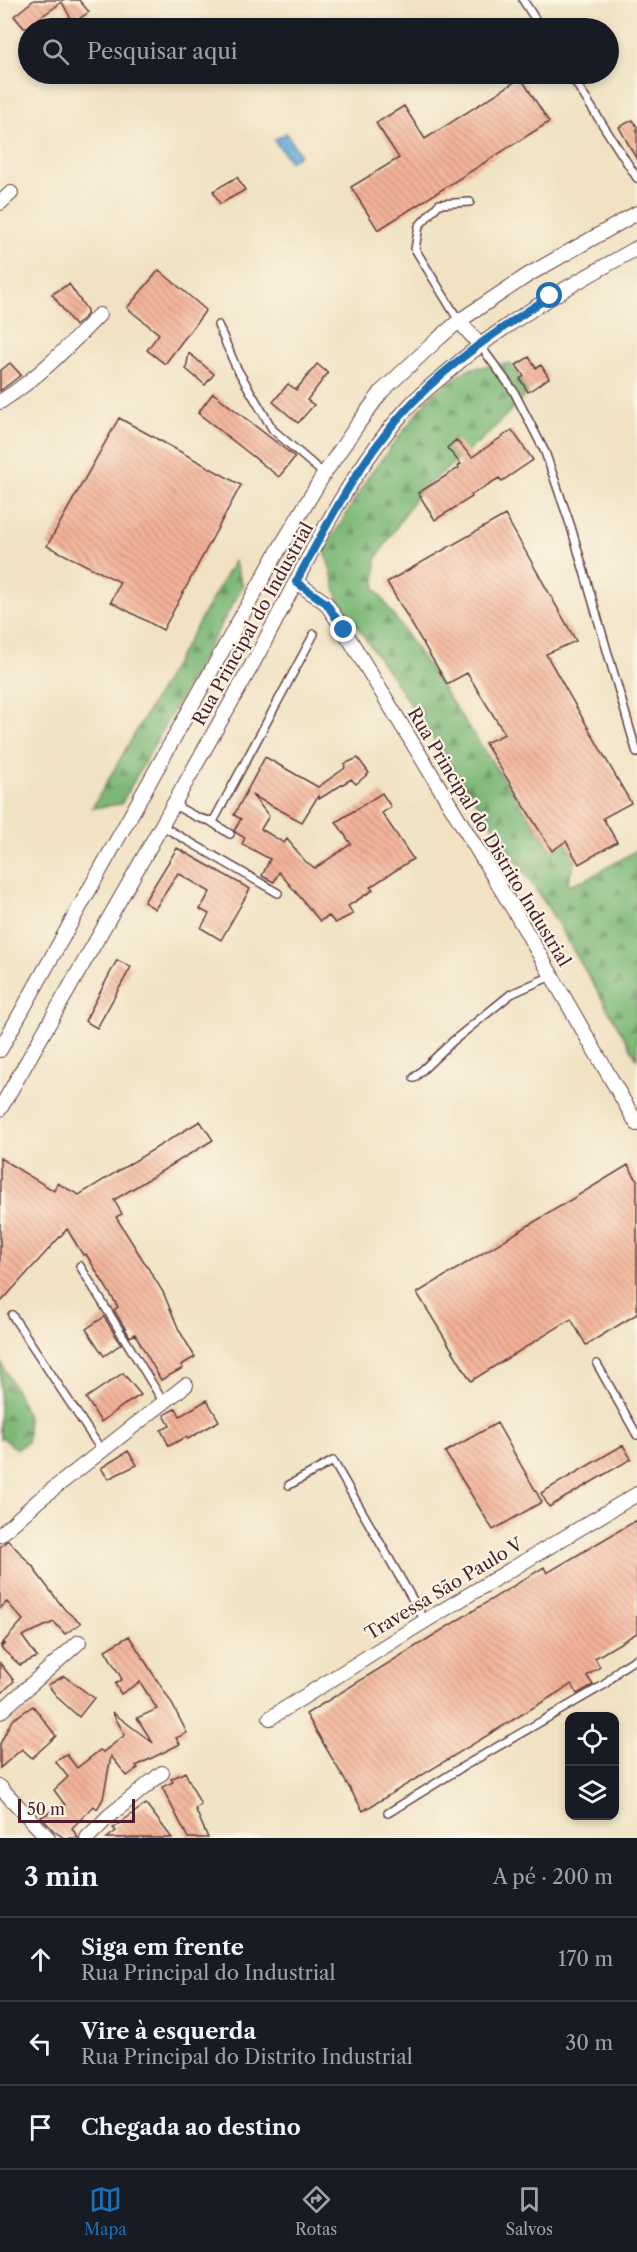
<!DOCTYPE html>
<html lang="pt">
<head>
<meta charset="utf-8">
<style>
  body { margin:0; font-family:"Libre Caslon Text",serif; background:#242831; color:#f1f3f6 }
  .controls { position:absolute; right:18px; bottom:18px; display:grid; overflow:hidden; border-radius:12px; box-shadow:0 3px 9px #0003 }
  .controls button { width:54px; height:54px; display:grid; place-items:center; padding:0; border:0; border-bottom:2px solid #363941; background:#171b24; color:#f1f3f6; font:30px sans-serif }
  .scale { position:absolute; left:18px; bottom:15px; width:117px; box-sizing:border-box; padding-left:6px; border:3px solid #4a1f2b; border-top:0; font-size:16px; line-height:21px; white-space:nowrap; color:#4a1f2b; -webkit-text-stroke:4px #fcf5e5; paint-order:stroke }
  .stop { position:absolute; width:18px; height:18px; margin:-14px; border:4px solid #1f6fb2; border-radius:50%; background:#fff }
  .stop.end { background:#1f6fb2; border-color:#fff; box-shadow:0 2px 6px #0008 }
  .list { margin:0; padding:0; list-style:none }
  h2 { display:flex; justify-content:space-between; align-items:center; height:78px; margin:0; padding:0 24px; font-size:26px }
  h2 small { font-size:20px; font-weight:400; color:#9ea1a6 }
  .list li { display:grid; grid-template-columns:39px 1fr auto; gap:18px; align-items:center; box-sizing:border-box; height:84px; padding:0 24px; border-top:2px solid #363941 }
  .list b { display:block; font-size:22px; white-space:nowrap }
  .list p { margin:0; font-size:20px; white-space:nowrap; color:#9ea1a6 }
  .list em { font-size:20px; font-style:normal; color:#9ea1a6 }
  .icon { flex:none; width:33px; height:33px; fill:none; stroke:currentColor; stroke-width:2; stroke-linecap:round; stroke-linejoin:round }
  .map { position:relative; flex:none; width:637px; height:1838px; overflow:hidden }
  .search { position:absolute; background:#171b24; box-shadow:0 3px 9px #0003; left:18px; right:18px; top:18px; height:66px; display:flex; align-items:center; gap:15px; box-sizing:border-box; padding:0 21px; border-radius:33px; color:#9ea1a6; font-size:22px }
  .sheet { height:330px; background:#171b24 }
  nav { display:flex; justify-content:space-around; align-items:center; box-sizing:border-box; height:84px; border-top:2px solid #363941; background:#171b24; font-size:16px; color:#9ea1a6 }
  nav a { display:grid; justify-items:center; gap:3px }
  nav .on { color:#1f6fb2 }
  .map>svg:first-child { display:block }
  .forest { fill:url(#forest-firs); stroke:#646c51; stroke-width:1.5 }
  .water { fill:#5ca6d4; stroke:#536280; stroke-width:1.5 }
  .building { fill:url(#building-back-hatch) }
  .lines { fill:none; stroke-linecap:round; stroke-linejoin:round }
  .lane-casing { stroke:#633c42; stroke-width:10 }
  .street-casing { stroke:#633c42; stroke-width:16 }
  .lane { stroke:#fff; stroke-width:7 }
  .street { stroke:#fff; stroke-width:14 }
  .route { stroke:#1f6fb2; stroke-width:8 }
  .labels { text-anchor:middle; stroke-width:4.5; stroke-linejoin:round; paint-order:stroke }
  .street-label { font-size:18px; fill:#4a1f2b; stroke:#fcf5e5 }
</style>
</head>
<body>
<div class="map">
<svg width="637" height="1838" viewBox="0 0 637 1838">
  <defs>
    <pattern id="forest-firs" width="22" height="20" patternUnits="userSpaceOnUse" patternTransform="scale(1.5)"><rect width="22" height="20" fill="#7db877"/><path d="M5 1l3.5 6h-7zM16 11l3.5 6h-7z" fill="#689562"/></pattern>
    <pattern id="building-back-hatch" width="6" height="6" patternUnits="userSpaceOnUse" patternTransform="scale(1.5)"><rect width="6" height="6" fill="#f3b398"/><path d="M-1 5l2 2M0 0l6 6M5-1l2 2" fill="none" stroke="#c7917c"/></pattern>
  </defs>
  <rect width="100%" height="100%" fill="#fcf5e5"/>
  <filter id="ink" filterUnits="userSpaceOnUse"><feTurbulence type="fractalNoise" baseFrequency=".0167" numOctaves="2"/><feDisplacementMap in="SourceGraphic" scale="12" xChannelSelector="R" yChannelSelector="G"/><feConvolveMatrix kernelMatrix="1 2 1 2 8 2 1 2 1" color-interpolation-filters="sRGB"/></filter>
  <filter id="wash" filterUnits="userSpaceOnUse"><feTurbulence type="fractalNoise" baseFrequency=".008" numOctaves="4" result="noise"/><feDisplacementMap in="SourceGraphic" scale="24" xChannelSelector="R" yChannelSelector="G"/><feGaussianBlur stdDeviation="1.35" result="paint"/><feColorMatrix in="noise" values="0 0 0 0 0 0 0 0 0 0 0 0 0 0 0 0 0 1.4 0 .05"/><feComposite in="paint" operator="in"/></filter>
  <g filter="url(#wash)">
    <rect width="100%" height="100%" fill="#f0e2c3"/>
    <path class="forest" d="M510,363L528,392L488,434L418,493L376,559L375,588L552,851L566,841L576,858L567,885L587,879L637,850V1059L549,909L338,598L325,550L368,477L432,394L468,369Z
      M234,561L243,586L121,804L92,808Z
      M0,1361C12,1384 34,1415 27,1442L16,1449L2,1437L0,1439Z"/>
    <path class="water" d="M286,133L300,154L290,162L274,140Z"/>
    <g id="blocks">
      <path class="building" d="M34,0H79L89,12L73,23L62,2L38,19L47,28H24L14,16Z
        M521,78L549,122L378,230L351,187L399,158L376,123L404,106L425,139Z
        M633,120L637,127V160L619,127Z
        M237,177L245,190L220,204L213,191Z
        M159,270L206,310L165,364L147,350L159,334L127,308Z
        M69,284L87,310V315L75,326L52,294Z
        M189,353L214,374L205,385L186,369Z
        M529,357L536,368L541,365L549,378L528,392L520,379L524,376L516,365Z
        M10,363L21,375L0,391V371Z
        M317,364L328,373L307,400L314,405L298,423L273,402L288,384L296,390Z
        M213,393L295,457L279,477L198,413Z
        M119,418L241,485L163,630L111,602L120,582L47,546Z
        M512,430L533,460L502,481L499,478L471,495L472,497L435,520L418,493L459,468L458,466L461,464L447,448L456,440L472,457Z
        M505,515L576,641L546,654L631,803L603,818L617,842L579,864L566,841L552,851L485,743L505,734L467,673L447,684L387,582Z
        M265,757L318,787L345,768L344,764L358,758L369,773L356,784L351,779L319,799L318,796L302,822L252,795L269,816L261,829L284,843L287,839L305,861L315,868L351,844L336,822L382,793L391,807L382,813L413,859L370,887L373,890L348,906L353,914L335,923L329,916L320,921L279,872L274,882L262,876L270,859L242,844L245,838L235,832L234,831L241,819L234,815Z
        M177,848L250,889L221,940L201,928L209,914L200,909L210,892L178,873L155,909L144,902Z
        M117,960L131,967L97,1028L85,1021Z
        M200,1121L213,1140L114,1200L122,1214L116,1217L163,1292L179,1330L195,1357L181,1365L183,1368L161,1380L135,1334L130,1337L114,1310L118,1307L86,1254L83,1255L67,1229L0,1303V1158L54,1191L57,1183L79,1195Z
        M628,1165L637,1180V1314L586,1345L571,1319L471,1381L417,1293Z
        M104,1317L121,1344L104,1356L86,1329Z
        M123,1373L141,1395L124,1405L101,1422L86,1398Z
        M207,1400L219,1421L188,1439L186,1437L169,1446L161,1430L170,1426L164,1415L176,1408L180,1416Z
        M497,1423L542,1502L493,1530L445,1452Z
        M623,1445L631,1459L549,1507L541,1493Z
        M128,1451L137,1465L108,1479L101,1468Z
        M637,1520V1633L595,1658L600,1667L587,1676L593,1685L577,1694L572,1684L363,1811L306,1714L544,1567L547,1573Z
        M8,1540L37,1571L36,1572L65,1610L81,1623L65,1634L54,1622L22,1636L37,1657L20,1665L1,1648L5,1643L0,1646L23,1620L7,1602L0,1608V1547Z
        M129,1636L171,1702L187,1733L176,1738L180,1744L136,1766L138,1768L127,1776L111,1756L103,1799L97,1809L94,1806L72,1828L78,1838H64L54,1831L41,1817L65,1805L54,1790L68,1777L55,1761L67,1755L77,1768L100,1750L103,1752L125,1735L112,1712L153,1743L137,1718L157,1709L140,1682L121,1694L115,1684L122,1679L105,1650Z
        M0,1663L14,1681L0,1695Z
        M64,1676L94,1698L79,1717L58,1698L48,1685Z
        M33,1706L56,1736L32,1758L22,1749L0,1768V1744L12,1720Z
        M185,1772L201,1805L195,1808L208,1838H188L162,1787L173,1782L171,1779Z
        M146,1804L172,1838H107L116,1831L113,1828Z"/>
    </g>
  </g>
  <g filter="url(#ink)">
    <use href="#blocks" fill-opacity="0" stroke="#633c42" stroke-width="1.5"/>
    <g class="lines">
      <defs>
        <path id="lane" d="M523,0L541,28
          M570,74L637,178
          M459,321L415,249L419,226L439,204L470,202
          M218,325L236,367L273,430L324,474
          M479,344L513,390L545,452L571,527L637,753
          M174,805C185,810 202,823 214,820L314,634
          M210,821L230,834
          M162,826L278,893
          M414,1078L453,1041L511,994L551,976
          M80,1266L164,1403
          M12,1315L102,1451
          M597,1364L637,1435
          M289,1485L333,1461L425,1621
          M388,1813L459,1769L604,1685L620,1669L637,1658"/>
        <path id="street" d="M0,203L11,193
          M459,321L479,344
          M0,402C38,378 68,347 99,315
          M296,582L326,603L344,630L515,912L637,1124
          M0,1050L278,551L324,474L358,424L382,391L438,339L459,321L528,275L637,213
          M0,1109C85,961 169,814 252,665C301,576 342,478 412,403C422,393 434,383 445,374C504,322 569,286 637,248
          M0,1535L39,1500L186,1385
          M0,1712L79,1642
          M270,1718L425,1621L637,1494
          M0,1787L48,1838
          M87,1838L109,1816L162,1773"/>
      </defs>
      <use href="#lane" class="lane-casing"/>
      <use href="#street" class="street-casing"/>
      <use href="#lane" class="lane"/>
      <use href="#street" class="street"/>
    </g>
  </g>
  <g class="lines" filter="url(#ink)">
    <path class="route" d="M344,630L326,603L296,582C329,520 363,454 413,402C453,360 502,328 550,296"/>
  </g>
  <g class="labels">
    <g class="street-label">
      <text transform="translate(253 624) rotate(-61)" y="6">Rua Principal do Industrial</text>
      <text transform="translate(489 837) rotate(59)" y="6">Rua Principal do Distrito Industrial</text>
      <text transform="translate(444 1589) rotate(-31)" y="6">Travessa São Paulo V</text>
    </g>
  </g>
</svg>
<div class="controls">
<button><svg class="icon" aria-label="locate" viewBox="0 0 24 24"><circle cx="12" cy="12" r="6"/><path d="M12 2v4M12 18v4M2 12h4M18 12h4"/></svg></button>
<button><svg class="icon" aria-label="layers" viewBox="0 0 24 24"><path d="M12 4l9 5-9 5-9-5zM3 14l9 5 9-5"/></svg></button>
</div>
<div class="scale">50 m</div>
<div class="stop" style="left:550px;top:296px"></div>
<div class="stop end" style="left:344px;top:630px"></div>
<div class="search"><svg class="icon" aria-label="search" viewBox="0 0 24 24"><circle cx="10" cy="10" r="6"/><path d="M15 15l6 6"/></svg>Pesquisar aqui</div>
</div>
<section class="sheet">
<h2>3 min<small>A pé · 200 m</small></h2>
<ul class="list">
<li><svg class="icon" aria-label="ahead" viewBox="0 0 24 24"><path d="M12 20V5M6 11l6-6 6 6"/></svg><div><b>Siga em frente</b><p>Rua Principal do Industrial</p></div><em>170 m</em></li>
<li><svg class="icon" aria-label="left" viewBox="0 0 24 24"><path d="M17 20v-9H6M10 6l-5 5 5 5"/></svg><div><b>Vire à esquerda</b><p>Rua Principal do Distrito Industrial</p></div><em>30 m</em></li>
<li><svg class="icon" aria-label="arrive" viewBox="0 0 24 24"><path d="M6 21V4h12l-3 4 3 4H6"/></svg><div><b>Chegada ao destino</b></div></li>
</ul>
</section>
<nav>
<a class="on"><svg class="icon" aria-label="map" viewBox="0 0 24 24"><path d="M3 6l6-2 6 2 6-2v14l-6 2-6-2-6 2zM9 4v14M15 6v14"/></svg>Mapa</a>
<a><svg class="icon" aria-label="directions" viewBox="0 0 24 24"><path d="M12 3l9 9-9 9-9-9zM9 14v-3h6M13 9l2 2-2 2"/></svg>Rotas</a>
<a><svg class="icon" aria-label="saved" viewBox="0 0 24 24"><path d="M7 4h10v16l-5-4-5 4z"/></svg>Salvos</a>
</nav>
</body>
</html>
